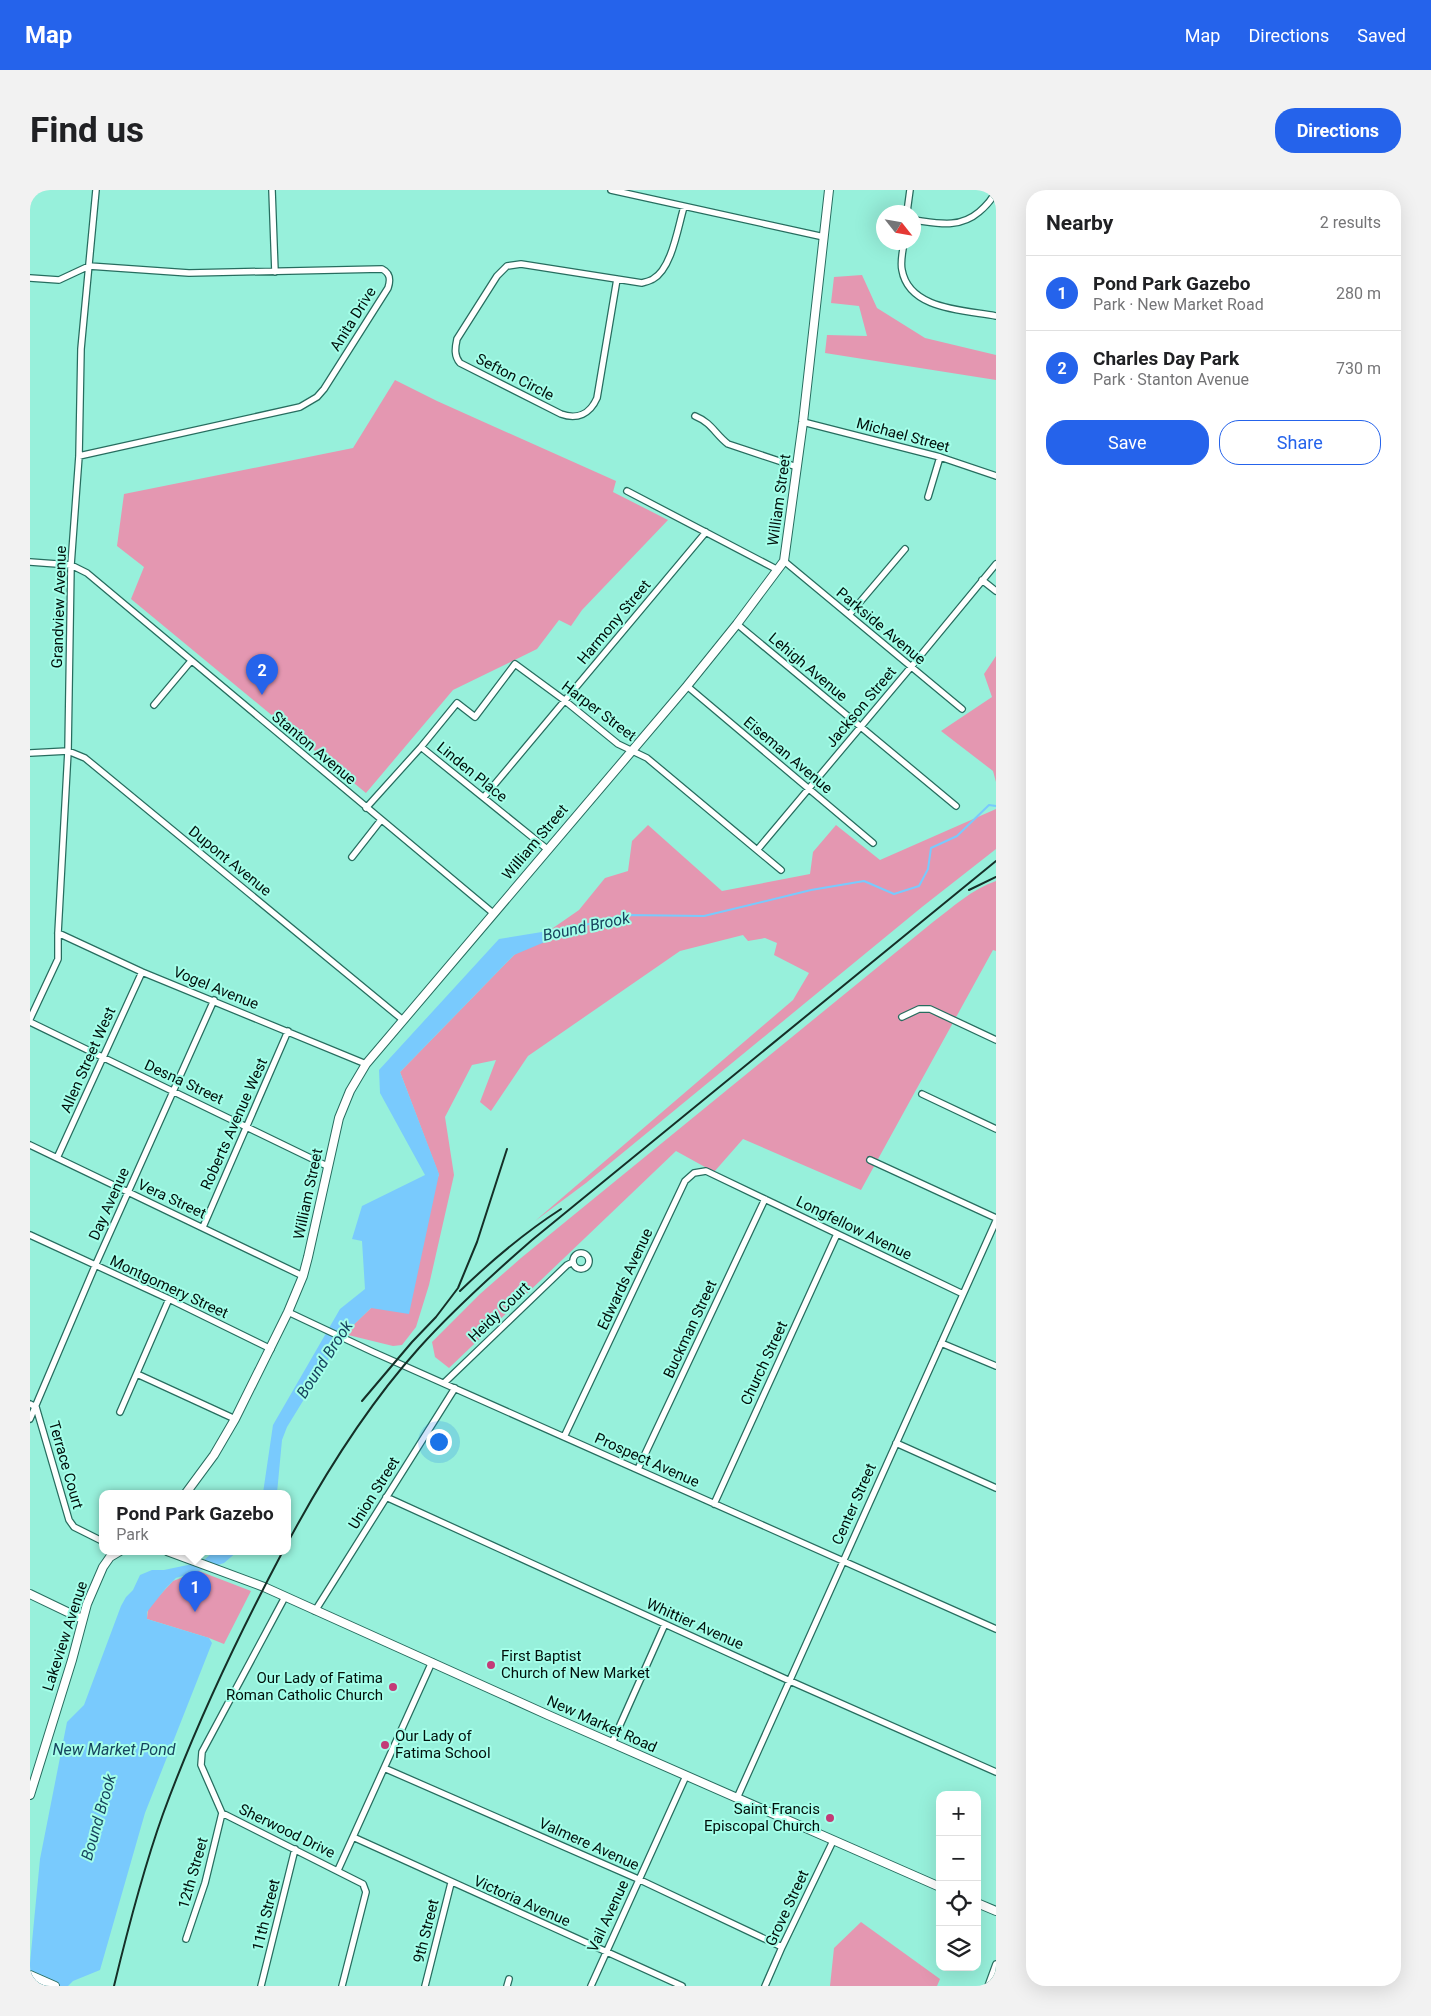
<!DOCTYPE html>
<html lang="en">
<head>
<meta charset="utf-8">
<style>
  body { margin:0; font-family:Roboto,sans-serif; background:#f2f2f2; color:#202124 }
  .controls { position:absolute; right:15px; bottom:15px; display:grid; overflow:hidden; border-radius:10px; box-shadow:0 5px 20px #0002 }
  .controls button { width:45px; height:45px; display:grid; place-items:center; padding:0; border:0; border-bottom:1px solid #e0e0e0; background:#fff; color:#202124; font:25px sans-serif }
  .compass { position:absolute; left:846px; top:15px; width:45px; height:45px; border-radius:50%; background:#fff; box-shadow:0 5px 20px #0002; rotate:121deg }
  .you { position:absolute; left:408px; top:1251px; width:18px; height:18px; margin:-12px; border:4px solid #fff; border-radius:50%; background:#1a73e8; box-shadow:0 0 0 8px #1a73e833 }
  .badge { display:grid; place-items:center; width:32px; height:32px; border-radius:50%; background:#2563eb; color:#fff; font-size:16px; font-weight:700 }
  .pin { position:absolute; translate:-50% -41px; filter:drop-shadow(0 1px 2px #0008) }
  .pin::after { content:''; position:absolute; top:26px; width:18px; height:15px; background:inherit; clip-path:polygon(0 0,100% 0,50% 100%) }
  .popup { position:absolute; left:69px; top:1300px; width:192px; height:65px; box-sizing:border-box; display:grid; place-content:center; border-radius:10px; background:#fff; filter:drop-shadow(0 1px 4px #0005); font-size:16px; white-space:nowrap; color:#757577 }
  .popup b { font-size:19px; color:#202124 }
  .popup::after { content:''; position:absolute; left:50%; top:100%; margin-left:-10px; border:10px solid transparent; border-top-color:#fff }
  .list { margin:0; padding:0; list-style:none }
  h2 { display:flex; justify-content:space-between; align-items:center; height:65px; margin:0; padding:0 20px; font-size:21px }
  h2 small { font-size:16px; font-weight:400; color:#757577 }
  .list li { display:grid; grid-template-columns:32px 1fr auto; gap:15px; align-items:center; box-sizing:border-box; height:75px; padding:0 20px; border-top:1px solid #e0e0e0 }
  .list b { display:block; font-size:19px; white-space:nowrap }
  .list p { margin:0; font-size:16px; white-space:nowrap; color:#757577 }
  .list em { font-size:16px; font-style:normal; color:#757577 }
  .actions { display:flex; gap:10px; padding:15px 20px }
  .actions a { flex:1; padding:11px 0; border:1px solid #2563eb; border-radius:20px; text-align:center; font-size:18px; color:#2563eb }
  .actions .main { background:#2563eb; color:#fff }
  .icon { flex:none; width:28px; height:28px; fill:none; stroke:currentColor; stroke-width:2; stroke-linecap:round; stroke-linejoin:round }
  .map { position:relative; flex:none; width:966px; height:1796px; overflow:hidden; border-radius:20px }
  header { display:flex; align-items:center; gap:30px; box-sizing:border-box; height:70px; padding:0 25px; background:#2563eb; color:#fff }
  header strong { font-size:24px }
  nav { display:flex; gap:28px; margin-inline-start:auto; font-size:18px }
  .intro { display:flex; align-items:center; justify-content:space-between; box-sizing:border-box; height:120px; padding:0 30px }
  h1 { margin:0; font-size:35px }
  .button { padding:12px 22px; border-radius:20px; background:#2563eb; color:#fff; font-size:18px; font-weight:700 }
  main { display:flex; gap:30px; padding:0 30px }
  aside { flex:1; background:#fff; border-radius:20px; box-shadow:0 5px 20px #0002 }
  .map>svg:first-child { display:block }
  .green { fill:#e497b1 }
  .water { fill:#79cafd }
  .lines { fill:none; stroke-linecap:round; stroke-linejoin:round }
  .stream { stroke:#79cafd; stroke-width:2 }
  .street-casing { stroke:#276d5f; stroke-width:8 }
  .secondary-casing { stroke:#276d5f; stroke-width:10 }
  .street { stroke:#fff; stroke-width:5.5 }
  .secondary { stroke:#fff; stroke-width:8 }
  .rail { stroke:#152f27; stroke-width:2 }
  .poi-dot { fill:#c33b77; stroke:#a4fee9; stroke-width:2 }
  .labels { text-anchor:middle; stroke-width:4; stroke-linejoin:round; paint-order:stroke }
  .street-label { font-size:15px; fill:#00100b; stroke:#a4fee9 }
  .poi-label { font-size:15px; fill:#00100b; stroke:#a4fee9; text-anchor:start }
  .water-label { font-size:16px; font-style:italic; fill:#17445e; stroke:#a4fee9 }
</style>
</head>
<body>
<header>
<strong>Map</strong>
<nav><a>Map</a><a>Directions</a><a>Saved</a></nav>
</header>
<div class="intro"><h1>Find us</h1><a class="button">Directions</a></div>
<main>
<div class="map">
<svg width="966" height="1796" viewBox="0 0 966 1796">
  <rect width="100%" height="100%" fill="#97f0db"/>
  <path class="green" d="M832,85L847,118L895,148L966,165V190L795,163L797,145L837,146L829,116L801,113L804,87Z
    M365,190L407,211L586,291L583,302L638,330L552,420L541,436L529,430L507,459L423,500L336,603L101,409L114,377L87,356L94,304L323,258Z
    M966,466V592L963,581L911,541L962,507L954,484Z
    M966,619V659L892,717L556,993L505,1031L763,810L779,783L744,765L747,753L735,748L718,751L713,745L650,761L498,866L461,921L450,912L466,870L442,875L415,927L424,985L399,1095L386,1137L372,1155L363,1156L314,1144L341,1118L409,985L370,882L484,765L549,720L575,688L598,681L602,651L618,635L692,701L780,684L783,662L806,635L850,670Z
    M966,691V761L963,760L831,1000L713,949L684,982L646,961L419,1178L405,1167L402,1152L450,1104L491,1068L903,732C923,717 942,699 966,691Z
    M169,1381L221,1401L194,1454L179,1448L117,1429L118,1418L143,1391Z
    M831,1732L910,1789L907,1796H800L804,1758Z"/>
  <path class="water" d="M555,735L484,765L370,882L409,984L379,1124L341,1118L314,1144L257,1237L252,1250L247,1303H233L243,1235L310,1119L335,1099L332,1051L322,1049L332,1016L395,985L350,903L349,880L469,749Z
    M184,1361H208L194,1373L146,1388L136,1398L117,1422V1429L179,1448L182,1453L115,1623L70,1780L43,1791L38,1796H0V1773L10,1669L37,1532L54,1515L91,1416L96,1407L103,1400L110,1385L122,1380H134L172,1372Z"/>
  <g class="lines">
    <path class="stream" d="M555,735L595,725L674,726L781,700L834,691L864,704L889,696L898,679L901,658L927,646L959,615L966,616"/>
    <defs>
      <path id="street" d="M242,0L245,82
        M581,0L794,47
        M877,22L880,0
        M884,30C907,33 929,39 949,22C956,16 963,9 966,0
        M874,52C873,61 870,71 872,80C879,120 934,120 966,126
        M0,88L29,90L59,76L159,83L352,79C360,83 361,89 358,98L294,199L287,207L270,217L49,266
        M587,89L567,208C560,224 547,230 531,224L430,173C424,166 425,158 427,149L467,86L477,76L491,74L612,93C615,92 620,91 623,89C642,79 648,36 654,17
        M665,226C682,233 685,244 698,254L767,277
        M773,232L910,267L966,286
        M597,301L748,380
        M898,307L910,267
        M754,371L932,519
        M0,372L41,375L57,383L463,723
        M952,390L966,401
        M819,425L875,359
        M707,434L926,616
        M657,496L843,653
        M124,515L161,471
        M391,557L517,659
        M0,563L38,561L55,568L373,830
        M454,607L676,342
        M336,618L391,557L427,513L445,527L485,474L534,510L588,554L617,568L751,680
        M728,659L881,477L966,374
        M322,667L351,630
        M28,743L112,782L336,874
        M872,827L889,819H900L966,850
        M0,829L28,769V743L38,561L41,375L49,266L51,159L66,0
        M0,832L297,976
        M892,904L966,939
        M0,955L273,1086
        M27,968L112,782
        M840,970L966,1028
        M173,1037L258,841
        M0,1045L139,1109L241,1159
        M543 1071a8 8 0 1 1 16 0a8 8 0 1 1-16 0Z
        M258,1122L343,1162L966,1439
        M911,1153L966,1176
        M107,1184L205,1229
        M414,1193L537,1075L543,1072
        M0,1214L6,1217L39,1330L44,1337L72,1351
        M90,1222L139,1109
        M0,1229L65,1076L184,810
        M534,1247L655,991L664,983L676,981L933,1104
        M866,1253L966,1298
        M608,1279L735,1009
        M356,1307L760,1491L966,1582
        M684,1314L807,1044
        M255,1407L172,1562L171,1575L192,1623L333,1694L336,1702L312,1796
        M285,1421L425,1198
        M582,1553L635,1434
        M354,1578L608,1689L752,1757
        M707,1608L966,1031
        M323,1647L652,1796
        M308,1680L402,1472
        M156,1749L175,1693L192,1623
        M231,1796L265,1659
        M395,1796L421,1693
        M477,1796L479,1789
        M561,1796L656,1586
        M735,1796L752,1757L803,1651
        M958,1796L966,1774"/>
      <path id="secondary" d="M156,1303L184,1265L205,1229L258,1122L273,1086L278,1067L309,928L320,901L336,874L657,496L707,434L754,371L773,232L799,0
        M137,1361L234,1397L518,1525L910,1697
        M0,1404L52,1429
        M0,1605L42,1470L57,1414L73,1377L80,1367L90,1361
        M947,1713L966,1721
        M0,1785L25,1796"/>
    </defs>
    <use href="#street" class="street-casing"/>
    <use href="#secondary" class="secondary-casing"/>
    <use href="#street" class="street"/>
    <use href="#secondary" class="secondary"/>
    <path class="rail" d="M939,700L966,687
      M430,1101C461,1071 494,1043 531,1019
      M332,1211L382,1152L406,1127L428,1098L447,1052L477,959
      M258,1352C295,1283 337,1216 389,1158C424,1119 463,1084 502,1050L966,671
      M84,1796C98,1738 113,1680 133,1624C166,1534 208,1446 253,1361"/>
  </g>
  <g class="poi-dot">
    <circle cx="461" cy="1475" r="5"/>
    <circle cx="363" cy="1497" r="5"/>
    <circle cx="355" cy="1555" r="5"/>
    <circle cx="800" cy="1628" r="5"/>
  </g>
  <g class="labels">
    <g class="street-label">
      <text transform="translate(323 129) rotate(-58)" y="5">Anita Drive</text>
      <text transform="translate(485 187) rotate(27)" y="5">Sefton Circle</text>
      <text transform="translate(873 245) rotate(15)" y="5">Michael Street</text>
      <text transform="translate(749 310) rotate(-82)" y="5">William Street</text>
      <text transform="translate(29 417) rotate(-88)" y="5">Grandview Avenue</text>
      <text transform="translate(584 432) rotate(-50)" y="5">Harmony Street</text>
      <text transform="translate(851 436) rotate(40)" y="5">Parkside Avenue</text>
      <text transform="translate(778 477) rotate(40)" y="5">Lehigh Avenue</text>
      <text transform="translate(831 517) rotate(-50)" y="5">Jackson Street</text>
      <text transform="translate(569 521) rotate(37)" y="5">Harper Street</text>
      <text transform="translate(284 558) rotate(40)" y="5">Stanton Avenue</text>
      <text transform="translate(758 565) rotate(40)" y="5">Eiseman Avenue</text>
      <text transform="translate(442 582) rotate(39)" y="5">Linden Place</text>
      <text transform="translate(505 652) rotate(-50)" y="5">William Street</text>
      <text transform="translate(200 671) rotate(39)" y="5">Dupont Avenue</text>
      <text transform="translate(186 798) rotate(22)" y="5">Vogel Avenue</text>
      <text transform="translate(58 870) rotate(-66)" y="5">Allen Street West</text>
      <text transform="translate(154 892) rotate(25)" y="5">Desna Street</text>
      <text transform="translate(204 934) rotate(-66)" y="5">Roberts Avenue West</text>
      <text transform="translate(278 1004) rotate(-78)" y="5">William Street</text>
      <text transform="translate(142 1009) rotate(25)" y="5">Vera Street</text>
      <text transform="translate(79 1014) rotate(-66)" y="5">Day Avenue</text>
      <text transform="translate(824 1038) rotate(26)" y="5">Longfellow Avenue</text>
      <text transform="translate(595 1089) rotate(-65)" y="5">Edwards Avenue</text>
      <text transform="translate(139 1097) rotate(25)" y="5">Montgomery Street</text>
      <text transform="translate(469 1122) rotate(-44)" y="5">Heidy Court</text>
      <text transform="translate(660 1139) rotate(-65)" y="5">Buckman Street</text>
      <text transform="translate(734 1173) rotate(-65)" y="5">Church Street</text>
      <text transform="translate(617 1270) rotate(24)" y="5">Prospect Avenue</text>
      <text transform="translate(36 1275) rotate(74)" y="5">Terrace Court</text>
      <text transform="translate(344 1303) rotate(-58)" y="5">Union Street</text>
      <text transform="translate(824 1314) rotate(-66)" y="5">Center Street</text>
      <text transform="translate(665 1434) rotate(24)" y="5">Whittier Avenue</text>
      <text transform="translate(35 1446) rotate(-72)" y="5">Lakeview Avenue</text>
      <text transform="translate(572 1534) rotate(24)" y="5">New Market Road</text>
      <text transform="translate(257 1641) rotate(26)" y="5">Sherwood Drive</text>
      <text transform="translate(559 1654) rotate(24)" y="5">Valmere Avenue</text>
      <text transform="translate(163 1683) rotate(-74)" y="5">12th Street</text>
      <text transform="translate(492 1711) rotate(24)" y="5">Victoria Avenue</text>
      <text transform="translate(757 1718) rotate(-65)" y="5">Grove Street</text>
      <text transform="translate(236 1725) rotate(-76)" y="5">11th Street</text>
      <text transform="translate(578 1726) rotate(-65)" y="5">Vail Avenue</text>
      <text transform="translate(396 1741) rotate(-76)" y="5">9th Street</text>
    </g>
    <g class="poi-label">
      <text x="471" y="1471">First Baptist<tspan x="471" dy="17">Church of New Market</tspan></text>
      <text x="353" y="1493" text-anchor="end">Our Lady of Fatima<tspan x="353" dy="17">Roman Catholic Church</tspan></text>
      <text x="365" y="1551">Our Lady of<tspan x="365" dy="17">Fatima School</tspan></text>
      <text x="790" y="1624" text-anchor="end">Saint Francis<tspan x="790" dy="17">Episcopal Church</tspan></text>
    </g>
    <g class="water-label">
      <text transform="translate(556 736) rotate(-12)" y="6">Bound Brook</text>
      <text transform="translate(294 1169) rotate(-57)" y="6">Bound Brook</text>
      <text x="84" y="1565">New Market Pond</text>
      <text transform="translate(68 1627) rotate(-74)" y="6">Bound Brook</text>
    </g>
  </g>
</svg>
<div class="controls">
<button>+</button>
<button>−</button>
<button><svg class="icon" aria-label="locate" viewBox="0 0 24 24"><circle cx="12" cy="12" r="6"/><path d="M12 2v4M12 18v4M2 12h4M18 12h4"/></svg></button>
<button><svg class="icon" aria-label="layers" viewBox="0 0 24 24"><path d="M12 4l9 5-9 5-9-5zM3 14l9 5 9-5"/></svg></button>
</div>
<svg class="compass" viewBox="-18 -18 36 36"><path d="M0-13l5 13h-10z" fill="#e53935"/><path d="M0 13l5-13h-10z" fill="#757577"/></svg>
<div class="you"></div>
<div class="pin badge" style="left:165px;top:1422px">1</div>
<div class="popup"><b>Pond Park Gazebo</b>Park</div>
<div class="pin badge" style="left:232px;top:505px">2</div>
</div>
<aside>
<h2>Nearby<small>2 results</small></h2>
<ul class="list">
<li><span class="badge">1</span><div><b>Pond Park Gazebo</b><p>Park · New Market Road</p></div><em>280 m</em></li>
<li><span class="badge">2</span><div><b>Charles Day Park</b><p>Park · Stanton Avenue</p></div><em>730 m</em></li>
</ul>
<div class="actions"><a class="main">Save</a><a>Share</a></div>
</aside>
</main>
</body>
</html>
